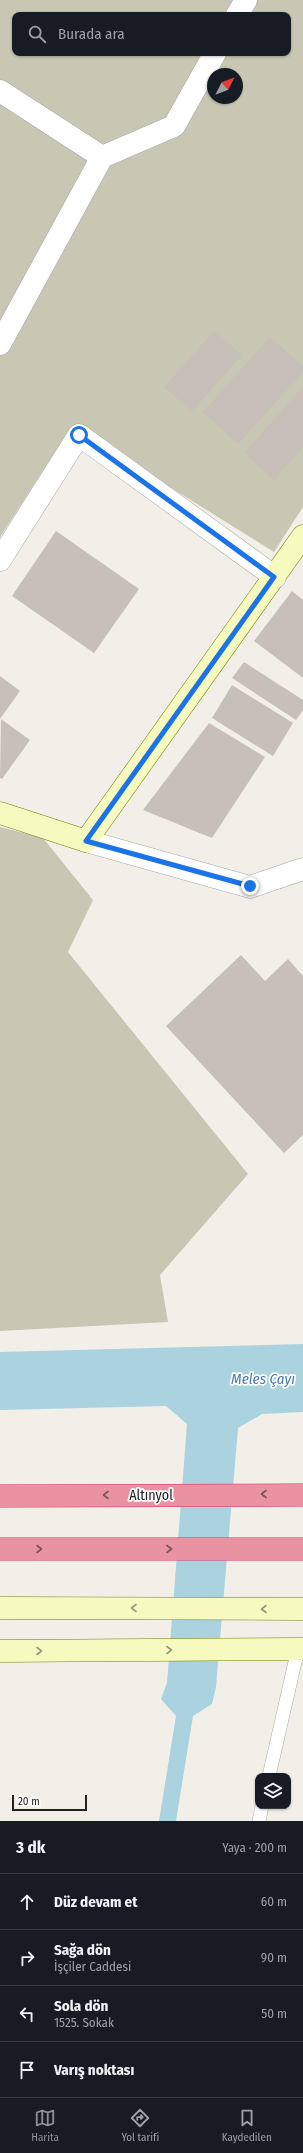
<!DOCTYPE html>
<html lang="tr">
<head>
<meta charset="utf-8">
<style>
  body { margin:0; font-family:"Fira Sans Condensed",sans-serif; background:#20242c; color:#f1f3f6 }
  .controls { position:absolute; right:12px; bottom:12px; display:grid; overflow:hidden; border-radius:8px; box-shadow:0 1px 3px #0004 }
  .controls button { width:36px; height:36px; display:grid; place-items:center; padding:0; border:0; border-bottom:1px solid #363941; background:#171b24; color:#f1f3f6; font:20px sans-serif }
  .compass { position:absolute; left:207px; top:68px; width:36px; height:36px; border-radius:50%; background:#171b24; box-shadow:0 1px 3px #0004; rotate:48deg }
  .scale { position:absolute; left:12px; bottom:10px; width:75px; box-sizing:border-box; padding-left:4px; border:2px solid #222; border-top:0; font-size:11px; line-height:14px; white-space:nowrap; color:#222; -webkit-text-stroke:3px #fff; paint-order:stroke }
  .stop { position:absolute; width:12px; height:12px; margin:-9px; border:3px solid #1a73e8; border-radius:50%; background:#fff }
  .stop.end { background:#1a73e8; border-color:#fff; box-shadow:0 1px 4px #0008 }
  .list { margin:0; padding:0; list-style:none }
  h2 { display:flex; justify-content:space-between; align-items:center; height:52px; margin:0; padding:0 16px; font-size:17px }
  h2 small { font-size:13px; font-weight:400; color:#9ea1a6 }
  .list li { display:grid; grid-template-columns:26px 1fr auto; gap:12px; align-items:center; box-sizing:border-box; height:56px; padding:0 16px; border-top:1px solid #363941 }
  .list b { display:block; font-size:15px; white-space:nowrap }
  .list p { margin:0; font-size:13px; white-space:nowrap; color:#9ea1a6 }
  .list em { font-size:13px; font-style:normal; color:#9ea1a6 }
  .icon { flex:none; width:22px; height:22px; fill:none; stroke:currentColor; stroke-width:2; stroke-linecap:round; stroke-linejoin:round }
  .map { position:relative; flex:none; width:303px; height:1821px; overflow:hidden }
  .search { position:absolute; background:#171b24; box-shadow:0 1px 3px #0004; left:12px; right:12px; top:12px; height:44px; display:flex; align-items:center; gap:10px; box-sizing:border-box; padding:0 14px; border-radius:8px; color:#9ea1a6; font-size:15px }
  .sheet { height:276px; background:#171b24 }
  nav { display:flex; justify-content:space-around; align-items:center; box-sizing:border-box; height:56px; border-top:1px solid #363941; background:#171b24; font-size:11px; color:#9ea1a6 }
  nav a { display:grid; justify-items:center; gap:2px }
  nav .on { color:#8c9099 }
  .map>svg:first-child { display:block }
  .construction { fill:#c7c7b4; fill-rule:evenodd }
  .water { fill:#aad3df }
  .building { fill:#c7bfb8 }
  .lines { fill:none; stroke-linecap:round; stroke-linejoin:round }
  .lane-casing { stroke:#a9a9a9; stroke-width:14 }
  .street-casing { stroke:#a9a9a9; stroke-width:23 }
  .secondary-casing { stroke:#707d05; stroke-width:23 }
  .highway-casing { stroke:#dc2a67; stroke-width:23 }
  .lane { stroke:#fff; stroke-width:13 }
  .street { stroke:#fff; stroke-width:22 }
  .secondary { stroke:#f7fabf; stroke-width:22 }
  .highway { stroke:#e892a2; stroke-width:22 }
  .oneway { stroke:#7b545c }
  .oneway2 { stroke:#979978 }
  .route { stroke:#1a73e8; stroke-width:5 }
  .labels { text-anchor:middle; stroke-width:3.5; stroke-linejoin:round; paint-order:stroke }
  .street-label { font-size:14px; fill:#222; stroke:#fff }
  .water-label { font-size:15px; font-style:italic; fill:#4a7aab; stroke:#fff }
</style>
</head>
<body>
<div class="map">
<svg width="303" height="1821" viewBox="0 0 303 1821">
  <rect width="100%" height="100%" fill="#f2efe9"/>
  <path class="construction" d="M0,0H303V507L274,552L72,426L0,537ZM15,15H288V53H15ZM213,74H237V98H213Z
    M0,827L43,838L93,900L68,952L248,1174L160,1275L168,1322L0,1331Z"/>
  <path class="water" d="M303,1344V1412L262,1414L238,1428L216,1687L212,1704L193,1716L176,1821H159L176,1716L161,1699L167,1683L187,1424L166,1406L0,1410V1352Z"/>
  <path class="building" d="M214,331L242,355L192,411L164,387Z
    M270,337L303,366V372L238,444L203,412Z
    M303,387V447L274,480L244,453Z
    M56,531L139,589L94,653L12,596Z
    M292,591L303,600V678L254,641Z
    M244,662L303,700V710L296,720L232,678Z
    M0,676L20,691L0,719Z
    M232,685L293,723L273,756L212,718Z
    M1,719L30,740L2,779L0,778Z
    M209,723L265,757L212,838L143,810Z
    M241,955L265,981L288,959L303,976V1135L284,1153L166,1026Z"/>
  <g class="lines">
    <defs>
      <path id="lane" d="M269,1776L298,1649
        M259,1821L262,1806"/>
      <path id="street" d="M237,15L246,0
        M0,91L102,157
        M0,344L102,157L174,126L215,53
        M0,560L79,435L275,577
        M86,841L250,887L303,869"/>
      <path id="secondary" d="M0,813L86,841L303,536
        M0,1608L303,1609
        M0,1651L303,1649"/>
      <path id="highway" d="M0,1496L303,1495
        M0,1549H303"/>
    </defs>
    <use href="#lane" class="lane-casing"/>
    <use href="#street" class="street-casing"/>
    <use href="#secondary" class="secondary-casing"/>
    <use href="#highway" class="highway-casing"/>
    <use href="#lane" class="lane"/>
    <use href="#street" class="street"/>
    <use href="#secondary" class="secondary"/>
    <use href="#highway" class="highway"/>
  </g>
  <defs><path id="oneway-chevron" d="M-2-3.5L2.5 0L-2 3.5" fill="none" stroke-width="1.6" stroke-linecap="round" stroke-linejoin="round"/></defs>
  <g class="oneway">
    <use href="#oneway-chevron" transform="translate(264 1494) rotate(-180)"/>
    <use href="#oneway-chevron" transform="translate(106 1495) rotate(180)"/>
    <use href="#oneway-chevron" transform="translate(39 1549)"/>
    <use href="#oneway-chevron" transform="translate(169 1549)"/>
  </g>
  <g class="oneway2">
    <use href="#oneway-chevron" transform="translate(134 1608) rotate(-180)"/>
    <use href="#oneway-chevron" transform="translate(264 1609) rotate(-180)"/>
    <use href="#oneway-chevron" transform="translate(169 1650)"/>
    <use href="#oneway-chevron" transform="translate(39 1651)"/>
  </g>
  <g class="lines">
    <path class="route" d="M79,435L274,577L86,841L250,886"/>
  </g>
  <g class="labels">
    <g class="street-label">
      <text x="151" y="1500">Altınyol</text>
    </g>
    <g class="water-label">
      <text x="263" y="1384">Meles Çayı</text>
    </g>
  </g>
</svg>
<div class="controls">
<button><svg class="icon" aria-label="layers" viewBox="0 0 24 24"><path d="M12 4l9 5-9 5-9-5zM3 14l9 5 9-5"/></svg></button>
</div>
<svg class="compass" viewBox="-18 -18 36 36"><path d="M0-13l5 13h-10z" fill="#e53935"/><path d="M0 13l5-13h-10z" fill="#9ea1a6"/></svg>
<div class="scale">20 m</div>
<div class="stop" style="left:79px;top:435px"></div>
<div class="stop end" style="left:250px;top:886px"></div>
<div class="search"><svg class="icon" aria-label="search" viewBox="0 0 24 24"><circle cx="10" cy="10" r="6"/><path d="M15 15l6 6"/></svg>Burada ara</div>
</div>
<section class="sheet">
<h2>3 dk<small>Yaya · 200 m</small></h2>
<ul class="list">
<li><svg class="icon" aria-label="ahead" viewBox="0 0 24 24"><path d="M12 20V5M6 11l6-6 6 6"/></svg><div><b>Düz devam et</b></div><em>60 m</em></li>
<li><svg class="icon" aria-label="right" viewBox="0 0 24 24"><path d="M7 20v-9h11M14 6l5 5-5 5"/></svg><div><b>Sağa dön</b><p>İşçiler Caddesi</p></div><em>90 m</em></li>
<li><svg class="icon" aria-label="left" viewBox="0 0 24 24"><path d="M17 20v-9H6M10 6l-5 5 5 5"/></svg><div><b>Sola dön</b><p>1525. Sokak</p></div><em>50 m</em></li>
<li><svg class="icon" aria-label="arrive" viewBox="0 0 24 24"><path d="M6 21V4h12l-3 4 3 4H6"/></svg><div><b>Varış noktası</b></div></li>
</ul>
</section>
<nav>
<a class="on"><svg class="icon" aria-label="map" viewBox="0 0 24 24"><path d="M3 6l6-2 6 2 6-2v14l-6 2-6-2-6 2zM9 4v14M15 6v14"/></svg>Harita</a>
<a><svg class="icon" aria-label="directions" viewBox="0 0 24 24"><path d="M12 3l9 9-9 9-9-9zM9 14v-3h6M13 9l2 2-2 2"/></svg>Yol tarifi</a>
<a><svg class="icon" aria-label="saved" viewBox="0 0 24 24"><path d="M7 4h10v16l-5-4-5 4z"/></svg>Kaydedilen</a>
</nav>
</body>
</html>
